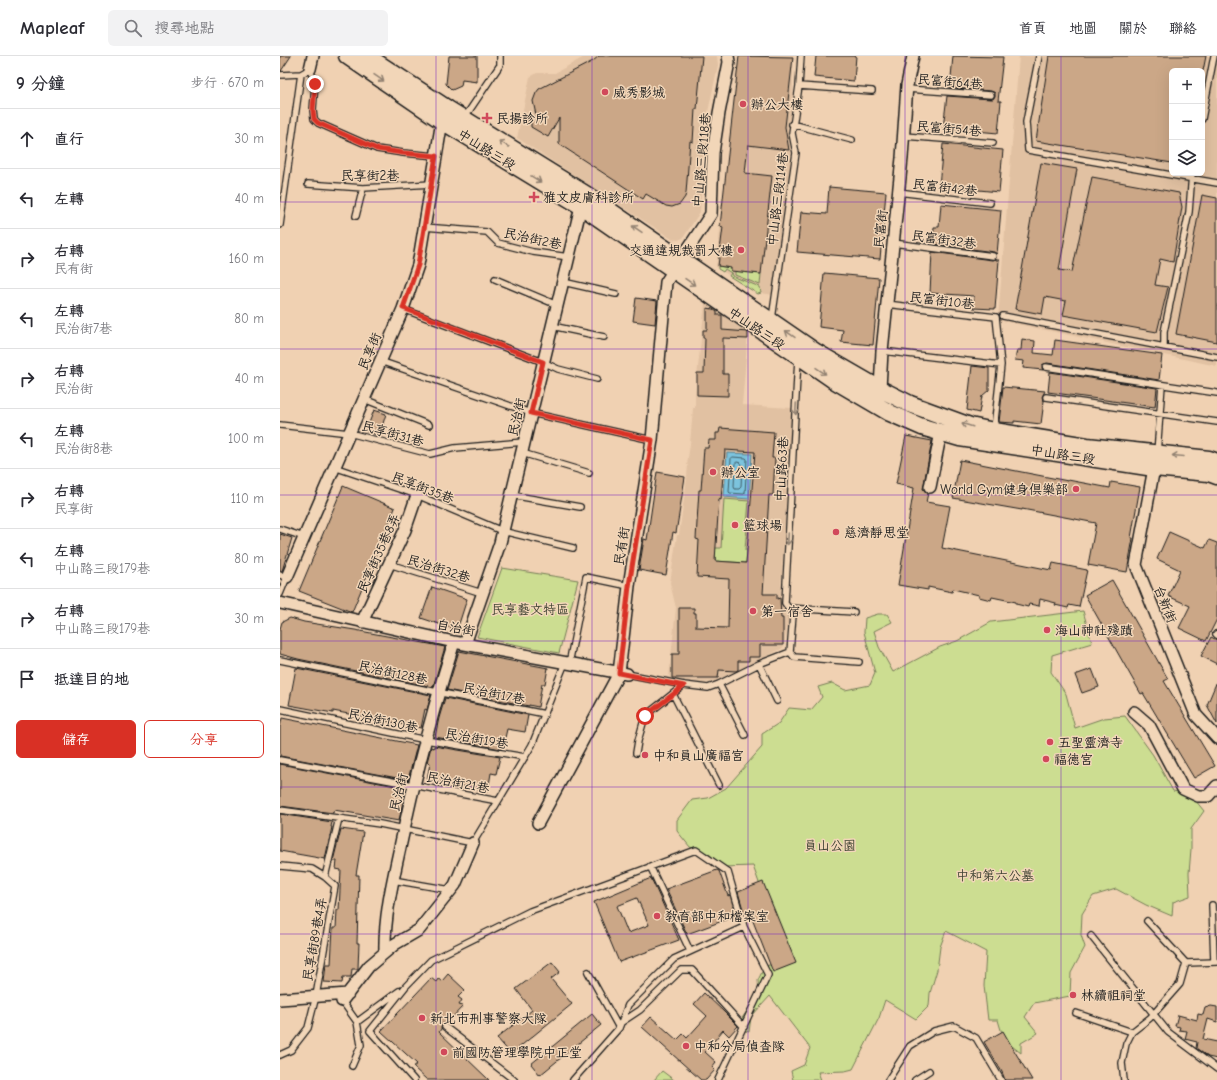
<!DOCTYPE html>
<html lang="zh-TW">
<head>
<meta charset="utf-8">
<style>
  body { margin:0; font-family:"Comic Neue","LXGW WenKai TC",sans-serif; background:#f2f2f3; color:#2b2b33 }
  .controls { position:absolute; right:12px; top:12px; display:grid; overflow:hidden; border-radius:6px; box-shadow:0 4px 16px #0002 }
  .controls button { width:36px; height:36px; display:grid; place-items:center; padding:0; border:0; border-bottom:1px solid #e1e1e2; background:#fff; color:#2b2b33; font:20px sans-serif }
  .stop { position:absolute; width:12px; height:12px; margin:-9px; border:3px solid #d93025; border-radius:50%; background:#fff }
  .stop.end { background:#d93025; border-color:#fff; box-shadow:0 1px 4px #0008 }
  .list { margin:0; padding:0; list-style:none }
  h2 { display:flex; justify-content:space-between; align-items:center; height:52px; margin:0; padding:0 16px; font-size:17px }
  h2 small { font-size:13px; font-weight:400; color:#7c7c81 }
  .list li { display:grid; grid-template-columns:26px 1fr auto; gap:12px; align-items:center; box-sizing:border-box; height:60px; padding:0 16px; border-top:1px solid #e1e1e2 }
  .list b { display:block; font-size:15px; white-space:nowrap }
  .list p { margin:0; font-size:13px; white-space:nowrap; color:#7c7c81 }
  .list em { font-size:13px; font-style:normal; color:#7c7c81 }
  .actions { display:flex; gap:8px; padding:12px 16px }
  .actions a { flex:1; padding:9px 0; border:1px solid #d93025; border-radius:6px; text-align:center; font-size:14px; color:#d93025 }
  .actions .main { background:#d93025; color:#fff }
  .icon { flex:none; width:22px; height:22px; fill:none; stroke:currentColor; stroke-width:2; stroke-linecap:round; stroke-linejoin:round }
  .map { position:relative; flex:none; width:937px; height:1024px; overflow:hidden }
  header { display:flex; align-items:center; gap:24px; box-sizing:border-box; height:56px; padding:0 20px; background:#fff; border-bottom:1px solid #e1e1e2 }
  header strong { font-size:19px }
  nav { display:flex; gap:22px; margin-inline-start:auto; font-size:14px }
  .search { width:280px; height:36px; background:#f2f2f3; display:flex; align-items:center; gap:10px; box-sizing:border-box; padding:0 14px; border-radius:6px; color:#7c7c81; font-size:15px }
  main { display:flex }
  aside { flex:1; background:#fff }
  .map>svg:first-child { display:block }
  .built { fill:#e1c1a2; fill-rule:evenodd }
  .green { fill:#ccdd91; stroke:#747c56 }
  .water { fill:#7cc3dd; stroke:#568090 }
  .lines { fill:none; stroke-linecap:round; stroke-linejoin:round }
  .shore { stroke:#425f69; stroke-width:1 }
  .building { fill:#cba787; stroke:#1c1c1c; fill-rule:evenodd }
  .lane-casing { stroke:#1c1c1c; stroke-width:8 }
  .street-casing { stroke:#1c1c1c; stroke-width:14 }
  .secondary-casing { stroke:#1c1c1c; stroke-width:19 }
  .lane { stroke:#f2d6b8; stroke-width:5.5 }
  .street { stroke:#f2d6b8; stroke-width:11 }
  .secondary { stroke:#f2d6b8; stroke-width:16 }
  .oneway { stroke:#928272 }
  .route { stroke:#d93025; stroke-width:5 }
  .grid { fill:none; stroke:#7b2cbf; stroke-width:1; stroke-opacity:0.55 }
  .poi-dot { fill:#d1495b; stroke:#f2d6b8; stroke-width:1.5 }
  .labels { text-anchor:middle; stroke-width:3; stroke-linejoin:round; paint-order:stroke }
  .street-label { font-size:13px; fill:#1c1c1c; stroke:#f2d6b8 }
  .poi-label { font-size:13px; fill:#1c1c1c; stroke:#f2d6b8; text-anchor:start }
  .park-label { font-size:13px; fill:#3f4333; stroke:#f2d6b8 }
</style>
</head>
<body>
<header>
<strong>Mapleaf</strong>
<div class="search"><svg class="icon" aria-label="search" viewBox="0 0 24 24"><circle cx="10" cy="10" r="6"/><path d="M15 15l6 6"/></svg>搜尋地點</div>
<nav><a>首頁</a><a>地圖</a><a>關於</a><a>聯絡</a></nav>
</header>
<main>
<aside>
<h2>9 分鐘<small>步行 · 670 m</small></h2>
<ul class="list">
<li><svg class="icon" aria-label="ahead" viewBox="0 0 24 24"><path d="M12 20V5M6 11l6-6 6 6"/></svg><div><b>直行</b></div><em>30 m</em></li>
<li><svg class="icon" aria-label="left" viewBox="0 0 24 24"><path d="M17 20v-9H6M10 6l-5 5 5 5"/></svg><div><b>左轉</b></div><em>40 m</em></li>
<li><svg class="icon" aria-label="right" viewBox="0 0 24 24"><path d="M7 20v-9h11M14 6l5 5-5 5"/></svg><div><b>右轉</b><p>民有街</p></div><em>160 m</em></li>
<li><svg class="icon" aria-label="left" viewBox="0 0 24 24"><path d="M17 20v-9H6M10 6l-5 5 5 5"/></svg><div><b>左轉</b><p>民治街7巷</p></div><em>80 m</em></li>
<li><svg class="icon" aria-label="right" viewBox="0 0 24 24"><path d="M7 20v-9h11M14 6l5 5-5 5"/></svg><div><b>右轉</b><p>民治街</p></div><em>40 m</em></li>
<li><svg class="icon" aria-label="left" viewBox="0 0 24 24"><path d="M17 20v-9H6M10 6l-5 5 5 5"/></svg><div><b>左轉</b><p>民治街8巷</p></div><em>100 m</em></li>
<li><svg class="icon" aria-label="right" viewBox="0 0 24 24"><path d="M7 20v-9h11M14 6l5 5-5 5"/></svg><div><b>右轉</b><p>民享街</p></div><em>110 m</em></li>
<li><svg class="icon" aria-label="left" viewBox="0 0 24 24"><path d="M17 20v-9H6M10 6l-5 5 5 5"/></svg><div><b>左轉</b><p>中山路三段179巷</p></div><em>80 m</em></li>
<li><svg class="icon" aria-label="right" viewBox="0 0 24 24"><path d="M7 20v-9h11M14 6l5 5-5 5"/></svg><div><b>右轉</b><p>中山路三段179巷</p></div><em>30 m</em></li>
<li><svg class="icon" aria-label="arrive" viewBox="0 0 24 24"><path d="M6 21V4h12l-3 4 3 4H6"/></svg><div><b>抵達目的地</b></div></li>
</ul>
<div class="actions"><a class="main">儲存</a><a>分享</a></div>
</aside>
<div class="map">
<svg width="937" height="1024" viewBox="0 0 937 1024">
  <rect width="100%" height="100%" fill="#f0d1b2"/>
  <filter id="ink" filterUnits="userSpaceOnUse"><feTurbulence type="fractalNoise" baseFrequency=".025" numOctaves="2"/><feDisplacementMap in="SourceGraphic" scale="8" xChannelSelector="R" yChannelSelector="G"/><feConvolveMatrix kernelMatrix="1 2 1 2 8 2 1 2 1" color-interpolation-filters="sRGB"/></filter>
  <g filter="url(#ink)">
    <path class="built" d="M306,0H437L438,9L428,56L423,97L420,156L403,182L398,184L392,183L237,82L250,21L257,17H275Z
      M459,0H513V37L508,77L511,95L510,118L501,167L493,239L481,237L478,238L436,211Z
      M739,0H937V310L718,264ZM892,15H922V117H892Z
      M425,247L468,276L462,349L512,352L500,548L509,561L504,590L501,593L436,626L422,627L397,626L389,621L396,552L390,527L397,479H399L407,421L408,409H407L410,388L413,352H415V339Z"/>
    <path class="green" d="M438,210L451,212L452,220L480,231L481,237L478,238L449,220L451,217L445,213L443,216L438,213Z
      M455,215L481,218L480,229L455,219Z
      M444,443L469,445L465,494H467L466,507L435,505V492H441Z
      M222,512L298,524L279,597L197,581Z
      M803,555L812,587L772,599L771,616L786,638L795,672L824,662L845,660L873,699L893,735L911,739L924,755L911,773V793L909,817L910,840L893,846L892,860L866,849L836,833L813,840L802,858L801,879L805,891L791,917L790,940L754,947L745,961L758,977L741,987V997L724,984L718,964H708L704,930L706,896L666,875L660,891L657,914L650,937L649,950L636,963L605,944L599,962L573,1013L565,1015L538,1016L541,1024H513L511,1015L524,1009L530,992L490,940L471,961L469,976L459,973L460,965L479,938L478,924L485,910L507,905L473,810L444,811L429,798L410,791L397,775V764L412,744L428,742L446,732L482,691V678L499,667L509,652L531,654L542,641L538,631L552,627L565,634L590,629L595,617L584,576L585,562L598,558H607L612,566L594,575L599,591L613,616L660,591L677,585L711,566Z
      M382,1015L394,1024H374Z"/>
    <path class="water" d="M447,397L472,398L469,443L444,441Z"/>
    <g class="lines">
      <path class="shore" d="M453,401L466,402L467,403L465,437L464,438L450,437L449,436L451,403Z
        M457,406L461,407L462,409L461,431L459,433H455L454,431L455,408Z"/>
    </g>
    <path class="building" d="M0,0H11L1,15H0Z
      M169,0H197V26L182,24L181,30L172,34L166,28Z
      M319,0H422L417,53H415L413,86L410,85L406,137L405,141L400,148L392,151L386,150L366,138L363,143L279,88V62L268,81L251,71V63L256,59L253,45L256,37L259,33L313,5Z
      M459,0L513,1L505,71L509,94L468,89L465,117L492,120L481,218L451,215V212L438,210L443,171L440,170Z
      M536,0H576L574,25L534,21Z
      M673,0L723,1L718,45H721L718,77L663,72L667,40L711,43H713L715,40V37L711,35L670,32Z
      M769,0H926L923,15H892V107L756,85Z
      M663,88L723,94L719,136L659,130Z
      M761,107L797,113L779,214L792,216L812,121L899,137L902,151L893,206L880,203L875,229L888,231L877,276L783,259L786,245L765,241L762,258L735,253Z
      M549,131L606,136L600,203L517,196L521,156L547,158Z
      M922,139L937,142V286L896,278Z
      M661,148L721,154L717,198L714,196L653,188L654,171H659Z
      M652,196L712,204L716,203V204H719L715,253L693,252L694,240L650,237Z
      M544,217L599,222L593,289L561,286L563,274L539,271Z
      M356,242L377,245L375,268L353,265Z
      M427,252L433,253L437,256V259H442V274L468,276V283L443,282V318H448V340L417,339V317H424L425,282H423V274H427Z
      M742,283L755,285L754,297L773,299L775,284L882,299L879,324L767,307L762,309V312L763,314L743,312L744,305L735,304L737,294H741Z
      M692,310L709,312V334L702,340L699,357L687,354Z
      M770,316L877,332L875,351L768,336Z
      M723,331L765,335L762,341L764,345L761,368L734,365V367L719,366Z
      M94,354L106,358L99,380L86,375Z
      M440,372L494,376L492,402H495L493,439H489L483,538H497V543L500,542L501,562H503V589H480V601H469V605H458V614L456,615L439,614L438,622H392V598H399V552H414V557H416V571L448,572L449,523L417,521L419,484L416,483L419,434H421L424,392H428L429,384H436V377H439ZM445,394L475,396L466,507L435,505L439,443L441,444Z
      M626,380L652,385L643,433L648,437L646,446L670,450L662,492L771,514L773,507L807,514L799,551L789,549L788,552L775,549L776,547L760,543L759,550L749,548L748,551L736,548V546L712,541L711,544L699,541V539L673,533L672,536L648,531V534L618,529L634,432L616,428Z
      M680,404L788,425V424L830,432L831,426L860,431L851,482H853L847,516L808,509L816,467L742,453V454L673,442Z
      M377,416L405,421L396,477L393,476L386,519L359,514L364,483L367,484Z
      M63,430L115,452L72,556L19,535Z
      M889,476L925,492L929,484L937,487V563L926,585L899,572L910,550L888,540L900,514L877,503Z
      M0,478L12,482L2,515L0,514Z
      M832,524L888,623L884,625L935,710L914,722L863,637L861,638L805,539Z
      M152,531L187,543L177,574L141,562Z
      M10,562L24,566L75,574L165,591L153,631L18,603L0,598V573L2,566Z
      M931,581L937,584V608L921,600Z
      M179,595L268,612L265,628H262L258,651L249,649V650L167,634Z
      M16,612L151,639L147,654L145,653L141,672L53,655V657L9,649Z
      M812,613L819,631L802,637L795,619Z
      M937,625V668L927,649Z
      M165,642L248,659L245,676L227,673L223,691H222L221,693L155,681L159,662Z
      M2,662L137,689L128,724L0,700V671Z
      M154,690L220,701L216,718L211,717L208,735L147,724L150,707L147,706L151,691L154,692Z
      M0,708L126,732L119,765L54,754L53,757L0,750Z
      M0,758L52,766L51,771H52L45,803L0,795Z
      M61,773L83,776L76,819H79L77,887H79L78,912V913H72L71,921H63L62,927L44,926L46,908H51L53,872H56L57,854H59L61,814L56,813L57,805H53Z
      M437,814L439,815L448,840L450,839L456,860L407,878L386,833Z
      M371,822L399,884L339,906L314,846ZM357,842L369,869L348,877L337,850Z
      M483,826L516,907L493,916L469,855L464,857L458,836Z
      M272,906L280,916L271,923L292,948L231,998L217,982L252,954L236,933Z
      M168,918L185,934L178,941L182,944L179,949L183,950L167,967L162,968L161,973L159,976L209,1024H147L133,1011L137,1008L101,975L151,922L156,926L158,923L162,925Z
      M424,937L444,956L458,970L449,980L443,974L425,996L436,1006L432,1011L435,1014L426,1024H421L362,971L371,961L397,984L403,978L407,982L427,960L414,948Z
      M931,950L937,951V966L928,963L923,983L937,986V1003L928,1001L916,992L917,986L905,983L907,975L899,974L900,971L895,970L898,959L917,964L918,958L923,959L925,952Z
      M312,958L321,969L260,1019L251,1008Z
      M723,975L735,996L752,1024H725L722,1016L704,986Z"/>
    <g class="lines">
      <defs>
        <path id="lane" d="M759,0L746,66L748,94L937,127
          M0,19L21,18L30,13L35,28L33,54L34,63L38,67L97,93L123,97L156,100
          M519,30L592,35
          M627,33L711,39
          M185,61L220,9V0
          M922,63L934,0
          M512,68L572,84
          M624,80L713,87
          M28,128L83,132L152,128
          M618,136L710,147
          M76,160L83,132
          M0,169L21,18
          M144,171L207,176L218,187L253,196L289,201
          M613,187L713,200
          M215,223L277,249
          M283,226L336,238
          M606,248L716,261L721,309L714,373
          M123,253L263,306L278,313L317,323
          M723,260L937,301
          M492,263L516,97L512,77L519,30L521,0
          M272,270L324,281
          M884,291V276L909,156L912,117
          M602,295L721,309
          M100,305L251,357L372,384
          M766,311L937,337
          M766,341L937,366
          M84,343L149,369
          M0,369L69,377L150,398L175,392L244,386
          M242,397L309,417
          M877,397L882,329
          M54,411L137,439L222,475L293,492
          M231,439L300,451
          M0,473L24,481
          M109,508L202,537
          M0,519L7,521L0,538
          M508,552L574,556
          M936,578L937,579
          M510,596L513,559L505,547L518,302
          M0,604L265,658
          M289,608L306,521L349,530
          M479,608L497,645
          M347,618L404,629L428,632L439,628L479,608L510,596L514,601L579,606
          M439,628L465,679
          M393,638L439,729
          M0,653L146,684L245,701
          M356,697L358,685L365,660L404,629
          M0,704L218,745
          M0,754L100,768L193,787L252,689L285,607
          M0,810L32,813L45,821L55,830L36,940L28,972L11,994L0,999
          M370,810L410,895
          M45,821L59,762
          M113,824L171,834
          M932,849L934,906
          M867,865L906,907
          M811,880L888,976L937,1013
          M308,916L339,972
          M62,945L77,966L81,989L72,1010
          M796,957L852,976L870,962L900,928L906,907L937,906
          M77,966L119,935
          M342,966L360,954L401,914H412L464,971
          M165,971L234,1024
          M134,1024L90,975L126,930L151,904L250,855L416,794L448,816L464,871L488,919L438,1024
          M293,1024L339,972L348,949L394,903L464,871
          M608,1024L630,990L654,975L674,970L696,982L721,1024
          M635,1024L649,1015
          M844,1024L842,1007L846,988L852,976"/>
        <path id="street" d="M30,13L33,0
          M598,338L600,333L602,295L622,102L627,29L633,0
          M874,412L856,509L916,659L937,682
          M650,431L661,376
          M7,521L123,253L138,209L162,65L165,59
          M0,547L174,586L347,618
          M82,566L125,474L137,439
          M185,588L220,487L301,150L304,145
          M854,656L869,669L903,733L918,740H928L937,730
          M258,767L339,617L349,530L372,384L386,226L431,158L433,97L439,57L449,6L448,0
          M105,896C104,858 114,820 122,782C136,716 154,650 174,586
          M0,943L68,938
          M62,945L89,910L115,888L139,874L175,829L193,787"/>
        <path id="secondary" d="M67,0L162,65L301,150L552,323L610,357L642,371L680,382L874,412L929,417L937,420
          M87,0L168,53L307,139L536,296L600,333L630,348L690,370L714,375L807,390L929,403L937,406"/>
      </defs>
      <use href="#lane" class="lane-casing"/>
      <use href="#street" class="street-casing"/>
      <use href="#secondary" class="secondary-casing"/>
      <use href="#lane" class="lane"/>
      <use href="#street" class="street"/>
      <use href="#secondary" class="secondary"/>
    </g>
    <defs><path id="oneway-shaft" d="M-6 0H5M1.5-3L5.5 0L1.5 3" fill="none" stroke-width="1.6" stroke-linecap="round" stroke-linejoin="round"/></defs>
    <g class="oneway">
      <use href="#oneway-shaft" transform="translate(99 22) rotate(34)"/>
      <use href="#oneway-shaft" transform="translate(224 88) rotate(-149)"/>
      <use href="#oneway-shaft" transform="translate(256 123) rotate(32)"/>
      <use href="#oneway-shaft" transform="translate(357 173) rotate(-146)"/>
      <use href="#oneway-shaft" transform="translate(410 226) rotate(34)"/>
      <use href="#oneway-shaft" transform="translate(510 278) rotate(-145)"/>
      <use href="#oneway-shaft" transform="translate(541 315) rotate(34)"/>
      <use href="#oneway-shaft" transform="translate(516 353) rotate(93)"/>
      <use href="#oneway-shaft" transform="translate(687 369) rotate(-163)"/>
      <use href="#oneway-shaft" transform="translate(898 400) rotate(-175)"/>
      <use href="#oneway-shaft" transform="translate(508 483) rotate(93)"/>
    </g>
  </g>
  <g class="lines" filter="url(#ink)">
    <path class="route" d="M35,28L33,54L34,63L38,67L97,93L123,97L156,100L138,209L123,252L263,306L251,357L372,384L349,530L339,617L404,630L365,660"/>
  </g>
  <path class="grid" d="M156,0V1024M312,0V1024M468,0V1024M625,0V1024M781,0V1024M0,146H937M0,293H937M0,439H937M0,585H937M0,731H937M0,878H937"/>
  <g class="poi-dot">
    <circle cx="325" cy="36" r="4"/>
    <circle cx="463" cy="48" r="4"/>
    <path d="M205 56h4v4h4v4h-4v4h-4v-4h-4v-4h4z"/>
    <path d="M252 135h4v4h4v4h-4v4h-4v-4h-4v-4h4z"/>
    <circle cx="461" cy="194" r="4"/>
    <circle cx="433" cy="416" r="4"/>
    <circle cx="796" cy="433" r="4"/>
    <circle cx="455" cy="469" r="4"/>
    <circle cx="556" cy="476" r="4"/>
    <circle cx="473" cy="555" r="4"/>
    <circle cx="767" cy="574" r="4"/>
    <circle cx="770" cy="686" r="4"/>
    <circle cx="365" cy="699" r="4"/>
    <circle cx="766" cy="703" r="4"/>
    <circle cx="377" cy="860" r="4"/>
    <circle cx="793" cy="939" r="4"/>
    <circle cx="142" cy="962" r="4"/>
    <circle cx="406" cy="990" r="4"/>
    <circle cx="164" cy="996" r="4"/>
  </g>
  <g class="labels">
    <g class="street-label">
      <text transform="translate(670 25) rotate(5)" y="5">民富街64巷</text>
      <text transform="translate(669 72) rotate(5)" y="5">民富街54巷</text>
      <text transform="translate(207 93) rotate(32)" y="5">中山路三段</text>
      <text transform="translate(421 104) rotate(-85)" y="5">中山路三段118巷</text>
      <text x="90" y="124">民享街2巷</text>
      <text transform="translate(665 131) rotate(7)" y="5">民富街42巷</text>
      <text transform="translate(497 143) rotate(-83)" y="5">中山路三段114巷</text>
      <text transform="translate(600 173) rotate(-84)" y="5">民富街</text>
      <text transform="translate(253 182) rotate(12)" y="5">民治街2巷</text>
      <text transform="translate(664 183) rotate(8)" y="5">民富街32巷</text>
      <text transform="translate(662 244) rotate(7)" y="5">民富街10巷</text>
      <text transform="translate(477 272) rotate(34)" y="5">中山路三段</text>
      <text transform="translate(89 295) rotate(-67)" y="5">民享街</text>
      <text transform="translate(236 361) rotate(-77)" y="5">民治街</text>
      <text transform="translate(113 377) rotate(15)" y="5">民享街31巷</text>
      <text transform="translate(783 398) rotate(9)" y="5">中山路三段</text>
      <text transform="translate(501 413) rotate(-87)" y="5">中山路63巷</text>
      <text transform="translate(143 431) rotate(21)" y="5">民享街35巷</text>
      <text transform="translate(341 490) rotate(-81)" y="5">民有街</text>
      <text transform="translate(98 497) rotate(-66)" y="5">民享街35巷8弄</text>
      <text transform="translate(159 512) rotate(17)" y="5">民治街32巷</text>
      <text transform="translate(886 548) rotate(68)" y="5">台新街</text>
      <text transform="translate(176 571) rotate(11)" y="5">自治街</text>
      <text transform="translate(113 616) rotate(12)" y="5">民治街128巷</text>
      <text transform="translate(214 637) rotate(11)" y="5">民治街17巷</text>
      <text transform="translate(103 664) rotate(12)" y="5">民治街130巷</text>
      <text transform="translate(197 682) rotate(10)" y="5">民治街19巷</text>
      <text transform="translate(178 726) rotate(11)" y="5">民治街21巷</text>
      <text transform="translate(118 736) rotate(-76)" y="5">民治街</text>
      <text transform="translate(34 883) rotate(-80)" y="5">民享街89巷4弄</text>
    </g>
    <g class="poi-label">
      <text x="333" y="41">威秀影城</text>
      <text x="471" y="53">辦公大樓</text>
      <text x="216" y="67">民揚診所</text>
      <text x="263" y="146">雅文皮膚科診所</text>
      <text x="453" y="199" text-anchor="end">交通違規裁罰大樓</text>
      <text x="441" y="421">辦公室</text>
      <text x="788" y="438" text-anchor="end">World Gym健身俱樂部</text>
      <text x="463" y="474">籃球場</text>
      <text x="564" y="481">慈濟靜思堂</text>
      <text x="481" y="560">第一宿舍</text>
      <text x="775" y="579">海山神社殘蹟</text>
      <text x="778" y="691">五聖靈濟寺</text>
      <text x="373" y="704">中和員山廣福宮</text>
      <text x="774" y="708">福德宮</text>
      <text x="385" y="865">教育部中和檔案室</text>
      <text x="801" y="944">林續祖祠堂</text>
      <text x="150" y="967">新北市刑事警察大隊</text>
      <text x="414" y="995">中和分局偵查隊</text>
      <text x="172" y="1001">前國防管理學院中正堂</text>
    </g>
    <g class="park-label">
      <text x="250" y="558">民享藝文特區</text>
      <text x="550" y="794">員山公園</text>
      <text x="715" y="824">中和第六公墓</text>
    </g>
  </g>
</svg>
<div class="controls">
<button>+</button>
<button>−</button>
<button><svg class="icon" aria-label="layers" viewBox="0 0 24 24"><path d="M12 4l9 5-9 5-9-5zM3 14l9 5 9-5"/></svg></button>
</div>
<div class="stop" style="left:365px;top:660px"></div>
<div class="stop end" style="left:35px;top:28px"></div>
</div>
</main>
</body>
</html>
